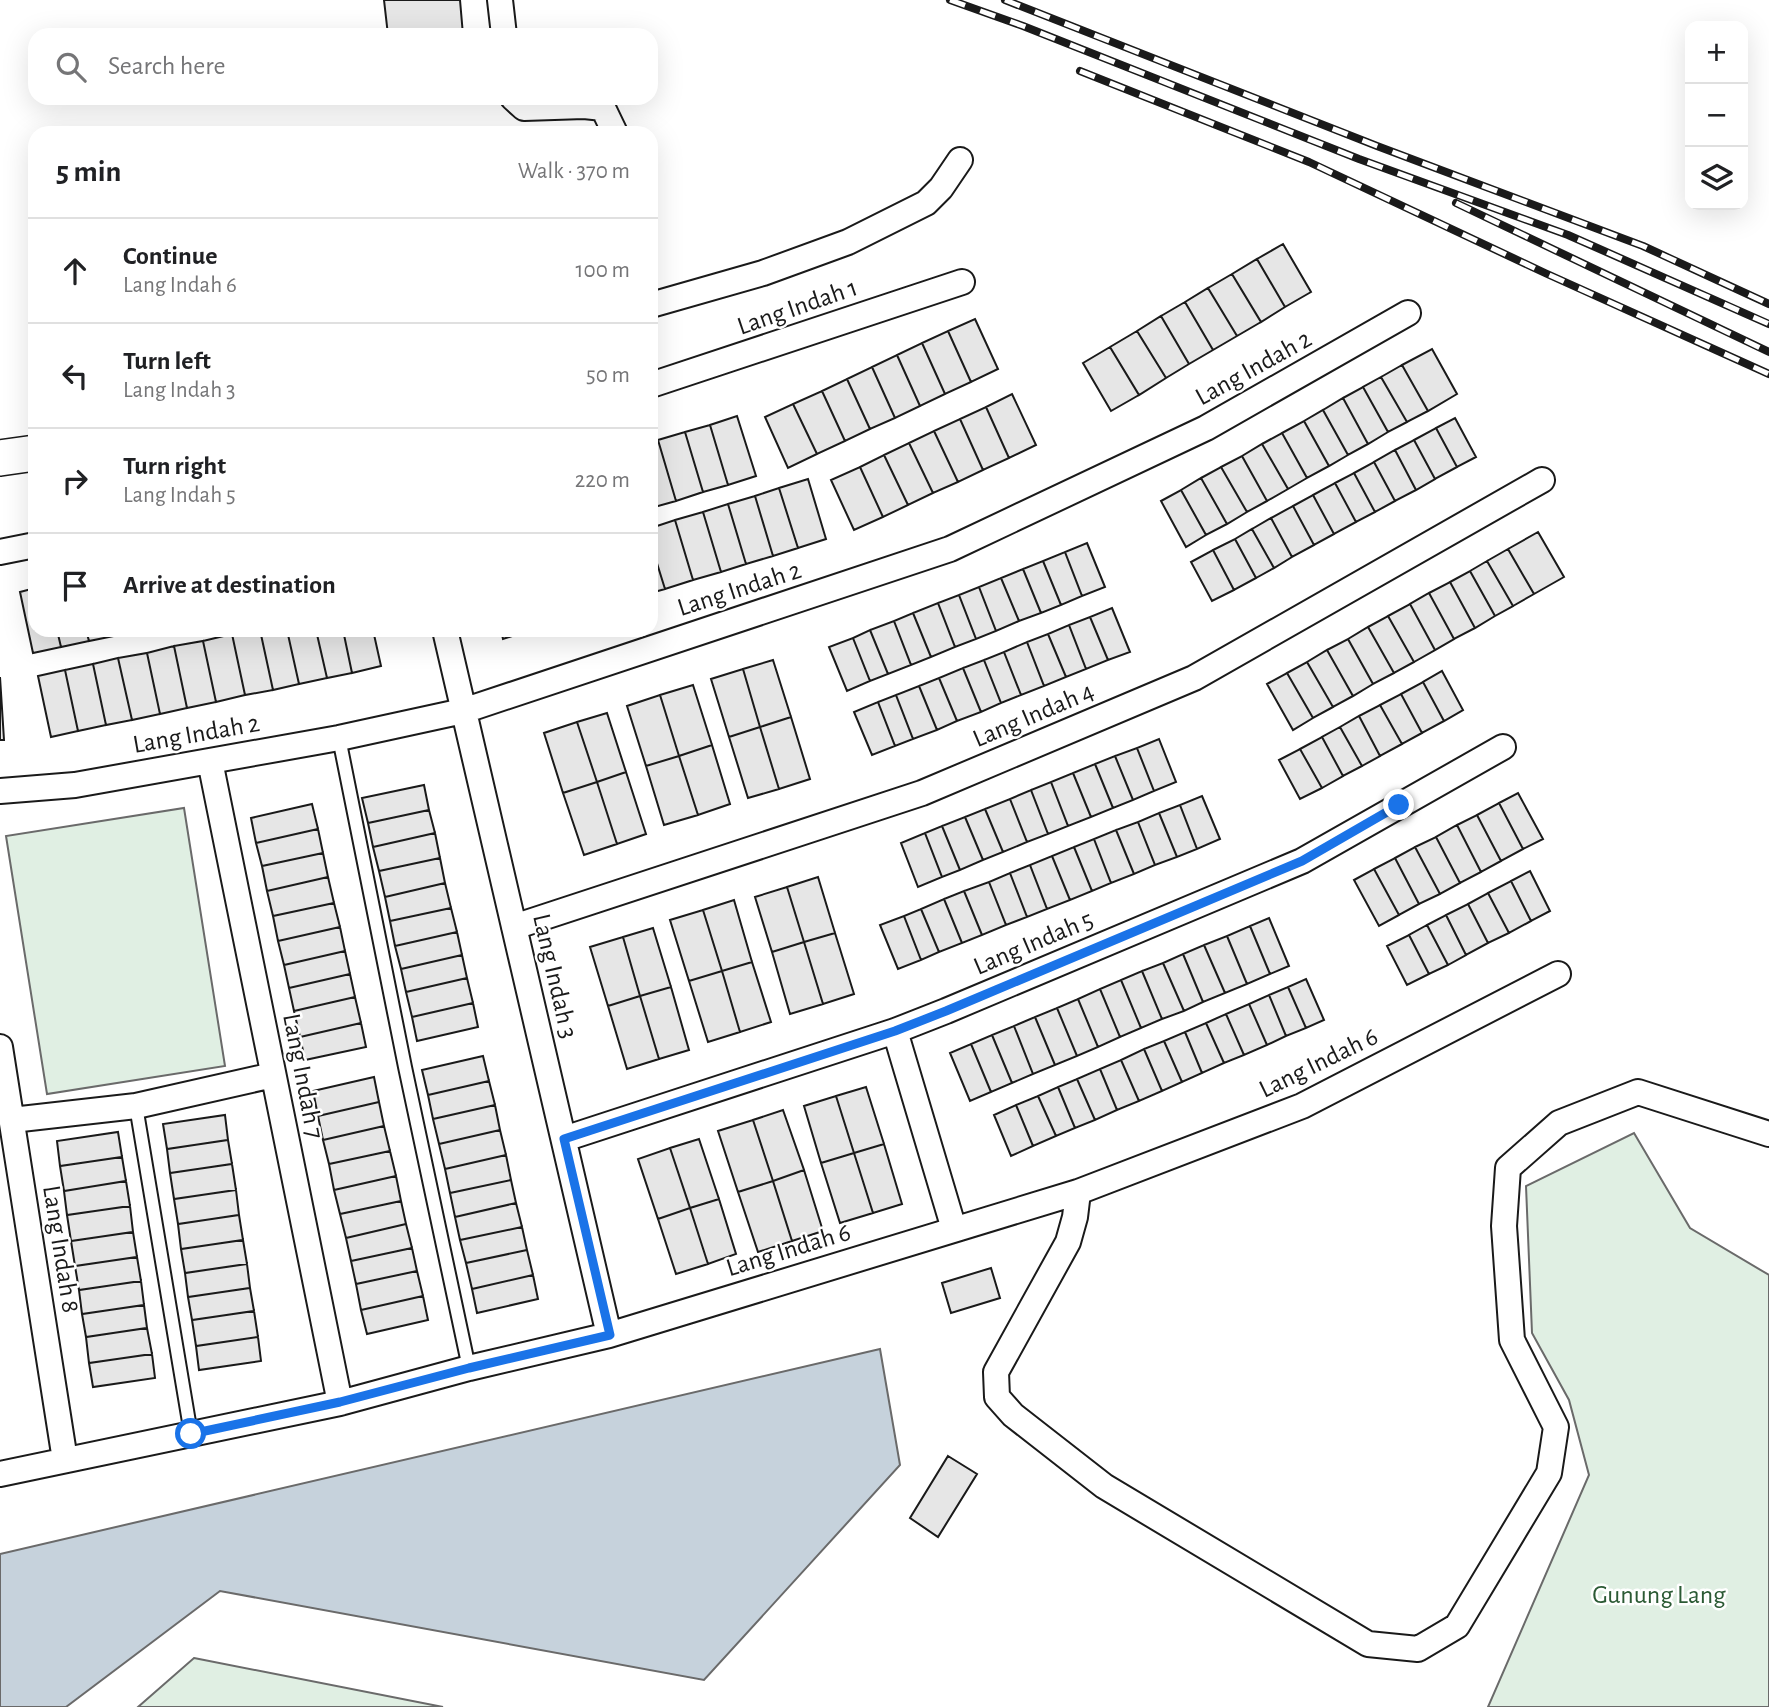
<!DOCTYPE html>
<html lang="en">
<head>
<meta charset="utf-8">
<style>
  body { margin:0; font-family:"Alegreya Sans",sans-serif; background:#f6f6f6; color:#202124 }
  .controls { position:absolute; right:21px; top:21px; display:grid; overflow:hidden; border-radius:14px; box-shadow:0 7px 28px #0002 }
  .controls button { width:63px; height:63px; display:grid; place-items:center; padding:0; border:0; border-bottom:2px solid #e0e0e0; background:#fff; color:#202124; font:35px sans-serif }
  .stop { position:absolute; width:21px; height:21px; margin:-16px; border:5px solid #1a73e8; border-radius:50%; background:#fff }
  .stop.end { background:#1a73e8; border-color:#fff; box-shadow:0 2px 7px #0008 }
  .list { margin:0; padding:0; list-style:none }
  h2 { display:flex; justify-content:space-between; align-items:center; height:91px; margin:0; padding:0 28px; font-size:30px }
  h2 small { font-size:23px; font-weight:400; color:#757577 }
  .list li { display:grid; grid-template-columns:46px 1fr auto; gap:21px; align-items:center; box-sizing:border-box; height:105px; padding:0 28px; border-top:2px solid #e0e0e0 }
  .list b { display:block; font-size:26px; white-space:nowrap }
  .list p { margin:0; font-size:23px; white-space:nowrap; color:#757577 }
  .list em { font-size:23px; font-style:normal; color:#757577 }
  .icon { flex:none; width:38px; height:38px; fill:none; stroke:currentColor; stroke-width:2; stroke-linecap:round; stroke-linejoin:round }
  .map { position:relative; flex:none; width:1769px; height:1707px; overflow:hidden }
  .search { position:absolute; background:#fff; box-shadow:0 7px 28px #0002; left:28px; top:28px; width:630px; height:77px; display:flex; align-items:center; gap:18px; box-sizing:border-box; padding:0 24px; border-radius:21px; color:#757577; font-size:26px }
  .panel { position:absolute; background:#fff; box-shadow:0 7px 28px #0002; left:28px; top:126px; width:630px; height:511px; border-radius:21px }
  .map>svg:first-child { display:block }
  .green { fill:#e0efe3; stroke:#6a6a6a; stroke-width:2 }
  .water { fill:#c6d2dc; stroke:#6a6a6a; stroke-width:2 }
  .building { fill:#e6e6e6; stroke:#1a1a1a; stroke-width:2 }
  .lines { fill:none; stroke-linecap:round; stroke-linejoin:round }
  .lane-casing { stroke:#1a1a1a; stroke-width:16 }
  .street-casing { stroke:#1a1a1a; stroke-width:28 }
  .secondary-casing { stroke:#1a1a1a; stroke-width:38 }
  .lane { stroke:#fff; stroke-width:12 }
  .street { stroke:#fff; stroke-width:24 }
  .secondary { stroke:#fff; stroke-width:35 }
  .rail-casing { stroke:#1a1a1a; stroke-width:8 }
  .rail { stroke:#fff; stroke-width:5; stroke-dasharray:16; stroke-linecap:butt }
  .route { stroke:#1a73e8; stroke-width:9 }
  .labels { text-anchor:middle; stroke-width:5; stroke-linejoin:round; paint-order:stroke }
  .street-label { font-size:26px; fill:#1a1a1a; stroke:#fff }
  .park-label { font-size:26px; fill:#2b5a34; stroke:#fff }
</style>
</head>
<body>
<div class="map">
<svg width="1769" height="1707" viewBox="0 0 1769 1707">
  <rect width="100%" height="100%" fill="#fff"/>
  <path class="green" d="M184,808L225,1066L47,1094L6,836Z
    M1634,1133L1690,1228L1769,1275V1707H1488L1589,1475L1569,1400L1532,1333L1526,1186Z
    M194,1658L443,1707H138Z"/>
  <path class="water" d="M880,1349L900,1465L704,1680L220,1591L66,1707H0V1554Z"/>
  <path class="building" d="M384,0H460L463,35H388Z
    M1283,244L1311,292L1285,307L1257,259Z
    M1257,259L1285,307L1261,322L1232,274Z
    M1232,274L1261,322L1237,336L1208,288Z
    M1208,288L1237,336L1213,350L1185,302Z
    M1185,302L1213,350L1189,364L1161,316Z
    M1161,316L1189,364L1166,378L1137,331Z
    M975,319L998,369L971,382L948,331Z
    M948,331L971,382L945,394L922,343Z
    M1137,331L1166,378L1139,395L1110,347Z
    M922,343L945,394L920,406L897,355Z
    M1110,347L1139,395L1111,411L1083,363Z
    M1432,349L1457,394L1428,411L1402,365Z
    M897,355L920,406L895,418L872,367Z
    M1402,365L1428,411L1407,422L1381,377Z
    M872,367L895,418L870,429L847,379Z
    M1381,377L1407,422L1388,432L1363,387Z
    M847,379L870,429L845,441L822,391Z
    M1363,387L1388,432L1368,444L1343,398Z
    M822,391L845,441L817,454L793,404Z
    M1012,394L1036,445L1009,458L986,407Z
    M1343,398L1368,444L1348,455L1323,410Z
    M793,404L817,454L788,468L765,417Z
    M986,407L1009,458L983,470L960,419Z
    M1323,410L1348,455L1329,466L1304,421Z
    M737,416L756,476L728,485L710,425Z
    M1455,418L1476,457L1457,467L1436,428Z
    M960,419L983,470L958,482L934,431Z
    M1304,421L1329,466L1307,478L1282,433Z
    M710,425L728,485L703,492L685,432Z
    M1436,428L1457,467L1435,479L1414,440Z
    M934,431L958,482L933,493L909,443Z
    M685,432L703,492L676,501L658,440Z
    M1282,433L1307,478L1288,489L1262,444Z
    M658,440L676,501L651,508V442Z
    M1414,440L1435,479L1416,490L1395,450Z
    M909,443L933,493L908,505L884,455Z
    M1262,444L1288,489L1267,501L1242,456Z
    M1395,450L1416,490L1395,501L1374,462Z
    M884,455L908,505L883,517L860,467Z
    M1242,456L1267,501L1247,512L1221,467Z
    M1374,462L1395,501L1375,512L1354,473Z
    M860,467L883,517L854,530L831,480Z
    M1221,467L1247,512L1227,524L1201,478Z
    M1354,473L1375,512L1356,522L1335,483Z
    M1201,478L1227,524L1206,535L1181,490Z
    M808,479L826,539L798,548L779,488Z
    M1335,483L1356,522L1334,534L1313,495Z
    M779,488L798,548L773,556L755,496Z
    M1181,490L1206,535L1186,547L1161,501Z
    M1313,495L1334,534L1314,545L1293,506Z
    M755,496L773,556L746,564L728,504Z
    M728,504L746,564L721,572L703,512Z
    M1293,506L1314,545L1292,557L1271,518Z
    M703,512L721,572L693,580L675,520Z
    M1271,518L1292,557L1274,568L1252,529Z
    M675,520L693,580L665,589L651,544V528Z
    M1252,529L1274,568L1256,578L1235,539Z
    M1538,532L1564,577L1534,594L1508,549Z
    M1235,539L1256,578L1234,590L1213,550Z
    M1087,543L1105,587L1082,596L1065,552Z
    M651,544L665,589L651,593Z
    M1508,549L1534,594L1513,606L1487,561Z
    M1213,550L1234,590L1212,601L1191,562Z
    M1065,552L1082,596L1061,605L1043,561Z
    M1043,561L1061,605L1041,613L1023,569Z
    M1487,561L1513,606L1495,616L1470,571Z
    M1023,569L1041,613L1019,621L1001,578Z
    M1470,571L1495,616L1475,628L1450,582Z
    M1001,578L1019,621L996,631L979,587Z
    M1450,582L1475,628L1454,639L1429,593Z
    M979,587L996,631L976,639L959,595Z
    M35,588V630H57L61,647L33,653L20,592Z
    M1429,593L1454,639L1435,650L1410,604Z
    M959,595L976,639L955,647L938,603Z
    M938,603L955,647L931,657L913,613Z
    M1410,604L1435,650L1414,662L1388,616Z
    M1112,608L1130,652L1108,660L1090,617Z
    M913,613L931,657L911,665L894,621Z
    M1388,616L1414,662L1394,673L1368,627Z
    M1090,617L1108,660L1086,669L1069,625Z
    M894,621L911,665L888,674L870,630Z
    M1069,625L1086,669L1066,677L1048,634Z
    M1368,627L1394,673L1373,684L1348,639Z
    M57,630H86L89,641L61,647Z
    M86,630H113L114,636L89,641Z
    M251,630H260L273,690L245,695L232,634Z
    M260,630H287L299,684L273,690Z
    M287,630H316L327,678L299,684Z
    M316,630H343L352,673L327,678Z
    M343,630H373L381,666L352,673Z
    M501,630H530L503,639Z
    M870,630L888,674L870,681L853,638Z
    M232,634L245,695L216,702L203,641Z
    M1048,634L1066,677L1044,686L1027,642Z
    M853,638L870,681L847,691L829,647Z
    M1348,639L1373,684L1353,696L1327,650Z
    M203,641L216,702L187,708L174,646Z
    M1027,642L1044,686L1021,695L1004,652Z
    M174,646L187,708L160,714L147,653Z
    M1327,650L1353,696L1333,707L1307,662Z
    M1004,652L1021,695L1001,703L984,660Z
    M147,653L160,714L132,720L118,658Z
    M118,658L132,720L106,725L93,664Z
    M773,660L791,717L760,727L743,669Z
    M984,660L1001,703L981,712L963,668Z
    M1307,662L1333,707L1313,718L1287,673Z
    M93,664L106,725L78,731L65,670Z
    M963,668L981,712L957,721L939,678Z
    M743,669L760,727L729,737L711,679Z
    M65,670L78,731L51,737L38,676Z
    M1442,671L1463,710L1444,721L1423,682Z
    M1287,673L1313,718L1293,730L1267,684Z
    M0,677L4,740H0Z
    M939,678L957,721L937,730L919,686Z
    M1423,682L1444,721L1422,733L1401,694Z
    M693,685L712,745L679,756L660,695Z
    M919,686L937,730L913,739L896,695Z
    M1401,694L1422,733L1402,744L1380,705Z
    M660,695L679,756L646,766L627,706Z
    M896,695L913,739L895,746L878,702Z
    M878,702L895,746L872,755L854,712Z
    M1380,705L1402,744L1380,756L1359,716Z
    M607,713L626,772L597,782L577,722Z
    M1359,716L1380,756L1362,766L1340,727Z
    M791,717L810,779L779,789L760,727Z
    M577,722L597,782L563,793L544,733Z
    M760,727L779,789L748,798L729,737Z
    M1340,727L1362,766L1343,776L1322,737Z
    M1322,737L1343,776L1322,788L1300,749Z
    M1159,739L1176,782L1154,791L1137,748Z
    M712,745L730,804L698,815L679,756Z
    M1137,748L1154,791L1133,800L1115,756Z
    M1300,749L1322,788L1300,799L1279,760Z
    M679,756L698,815L664,825L646,766Z
    M1115,756L1133,800L1113,808L1095,764Z
    M1095,764L1113,808L1091,817L1073,773Z
    M626,772L646,834L617,844L597,782Z
    M1073,773L1091,817L1068,826L1051,782Z
    M597,782L617,844L584,855L563,793Z
    M1051,782L1068,826L1048,834L1031,790Z
    M424,785L429,810L368,823L362,798Z
    M1031,790L1048,834L1027,842L1010,799Z
    M1518,793L1543,839L1523,849L1499,803Z
    M1202,796L1220,839L1197,849L1180,805Z
    M1010,799L1027,842L1003,852L985,809Z
    M1499,803L1523,849L1501,861L1477,815Z
    M312,804L318,829L256,843L251,818Z
    M1180,805L1197,849L1177,857L1159,813Z
    M985,809L1003,852L983,860L965,817Z
    M429,810L435,833L373,847L368,823Z
    M1159,813L1177,857L1155,865L1138,822Z
    M1477,815L1501,861L1481,872L1457,825Z
    M965,817L983,860L960,870L942,826Z
    M1138,822L1155,865L1134,874L1116,830Z
    M1457,825L1481,872L1460,883L1436,837Z
    M942,826L960,870L942,877L925,833Z
    M318,829L323,853L262,866L256,843Z
    M1116,830L1134,874L1111,883L1094,839Z
    M435,833L440,858L379,871L373,847Z
    M925,833L942,877L918,887L901,843Z
    M1436,837L1460,883L1440,894L1415,847Z
    M1094,839L1111,883L1092,891L1074,847Z
    M1074,847L1092,891L1070,900L1052,856Z
    M1415,847L1440,894L1419,904L1395,858Z
    M323,853L328,877L267,891L262,866Z
    M1052,856L1070,900L1047,909L1030,865Z
    M440,858L445,883L385,897L379,871Z
    M1395,858L1419,904L1399,915L1374,869Z
    M1030,865L1047,909L1027,917L1010,873Z
    M1374,869L1399,915L1379,926L1354,880Z
    M1530,871L1550,911L1531,921L1511,881Z
    M1010,873L1027,917L1006,925L989,882Z
    M328,877L334,903L273,916L267,891Z
    M818,877L835,933L804,942L787,887Z
    M1511,881L1531,921L1509,933L1488,893Z
    M989,882L1006,925L982,935L964,891Z
    M445,883L451,908L390,921L385,897Z
    M787,887L804,942L772,952L755,897Z
    M964,891L982,935L962,943L944,899Z
    M1488,893L1509,933L1488,943L1468,904Z
    M944,899L962,943L939,952L921,909Z
    M734,900L752,962L722,971L703,910Z
    M334,903L340,927L278,941L273,916Z
    M1468,904L1488,943L1466,955L1446,915Z
    M451,908L457,932L395,946L390,921Z
    M921,909L939,952L921,960L904,916Z
    M703,910L722,971L689,981L670,920Z
    M1446,915L1466,955L1448,965L1427,925Z
    M904,916L921,960L898,969L880,925Z
    M1269,918L1289,966L1270,974L1250,926Z
    M1427,925L1448,965L1429,974L1409,935Z
    M1250,926L1270,974L1247,984L1227,936Z
    M340,927L345,951L284,965L278,941Z
    M653,928L671,987L640,996L623,937Z
    M457,932L462,955L401,969L395,946Z
    M835,933L854,994L823,1004L804,942Z
    M1409,935L1429,974L1407,985L1387,946Z
    M1227,936L1247,984L1225,993L1204,945Z
    M623,937L640,996L608,1006L590,947Z
    M804,942L823,1004L790,1014L772,952Z
    M1204,945L1225,993L1203,1002L1183,954Z
    M345,951L350,974L289,988L284,965Z
    M1183,954L1203,1002L1184,1011L1163,963Z
    M462,955L467,978L406,992L401,969Z
    M752,962L771,1022L740,1032L722,971Z
    M1163,963L1184,1011L1162,1019L1142,971Z
    M722,971L740,1032L708,1042L689,981Z
    M1142,971L1162,1019L1141,1028L1121,980Z
    M350,974L355,997L294,1011L289,988Z
    M467,978L473,1003L412,1017L406,992Z
    M1306,979L1324,1020L1306,1028L1288,987Z
    M1121,980L1141,1028L1120,1037L1100,989Z
    M671,987L689,1050L659,1059L640,996Z
    M1288,987L1306,1028L1286,1036L1269,995Z
    M1100,989L1120,1037L1098,1047L1078,999Z
    M1269,995L1286,1036L1267,1045L1249,1004Z
    M640,996L659,1059L627,1069L608,1006Z
    M355,997L361,1023L300,1037L294,1011Z
    M1078,999L1098,1047L1077,1056L1057,1008Z
    M473,1003L478,1027L417,1041L412,1017Z
    M1249,1004L1267,1045L1244,1055L1226,1014Z
    M1057,1008L1077,1056L1055,1065L1035,1017Z
    M1226,1014L1244,1055L1224,1063L1206,1023Z
    M1035,1017L1055,1065L1033,1074L1014,1026Z
    M361,1023L366,1047L305,1060L300,1037Z
    M1206,1023L1224,1063L1202,1073L1185,1032Z
    M1014,1026L1033,1074L1012,1083L992,1035Z
    M1185,1032L1202,1073L1182,1082L1164,1041Z
    M992,1035L1012,1083L991,1092L971,1044Z
    M1164,1041L1182,1082L1162,1091L1144,1049Z
    M971,1044L991,1092L970,1101L950,1053Z
    M1144,1049L1162,1091L1139,1101L1121,1060Z
    M483,1056L489,1081L428,1095L422,1070Z
    M1121,1060L1139,1101L1117,1110L1100,1069Z
    M1100,1069L1117,1110L1095,1120L1077,1079Z
    M374,1077L379,1102L318,1116L313,1091Z
    M1077,1079L1095,1120L1075,1128L1058,1087Z
    M489,1081L495,1105L433,1119L428,1095Z
    M866,1087L884,1144L854,1153L836,1096Z
    M1058,1087L1075,1128L1056,1136L1038,1096Z
    M836,1096L854,1153L821,1163L804,1106Z
    M1038,1096L1056,1136L1033,1146L1016,1105Z
    M379,1102L384,1126L323,1140L318,1116Z
    M495,1105L500,1130L439,1144L433,1119Z
    M1016,1105L1033,1146L1011,1156L994,1115Z
    M783,1110L804,1170L773,1181L753,1120Z
    M225,1115L228,1140L167,1149L163,1124Z
    M753,1120L773,1181L738,1192L718,1131Z
    M384,1126L390,1151L329,1164L323,1140Z
    M500,1130L506,1155L445,1169L439,1144Z
    M118,1132L122,1157L60,1166L57,1141Z
    M699,1139L719,1199L690,1208L670,1148Z
    M228,1140L232,1164L170,1173L167,1149Z
    M884,1144L902,1204L873,1213L854,1153Z
    M670,1148L690,1208L658,1219L638,1159Z
    M390,1151L396,1176L334,1190L329,1164Z
    M854,1153L873,1213L840,1223L821,1163Z
    M506,1155L511,1180L450,1193L445,1169Z
    M122,1157L126,1181L64,1191L60,1166Z
    M232,1164L236,1190L174,1199L170,1173Z
    M804,1170L823,1231L792,1241L773,1181Z
    M396,1176L401,1201L340,1214L334,1190Z
    M511,1180L516,1203L455,1217L450,1193Z
    M126,1181L130,1206L67,1215L64,1191Z
    M773,1181L792,1241L758,1252L738,1192Z
    M236,1190L239,1215L178,1224L174,1199Z
    M719,1199L736,1254L708,1264L690,1208Z
    M401,1201L406,1224L346,1238L340,1214Z
    M516,1203L522,1227L460,1240L455,1217Z
    M130,1206L133,1232L71,1241L67,1215Z
    M690,1208L708,1264L676,1274L658,1219Z
    M239,1215L243,1240L181,1249L178,1224Z
    M406,1224L412,1248L351,1261L346,1238Z
    M522,1227L527,1250L466,1263L460,1240Z
    M133,1232L137,1257L75,1266L71,1241Z
    M243,1240L247,1264L185,1273L181,1249Z
    M412,1248L417,1271L356,1284L351,1261Z
    M527,1250L533,1275L472,1289L466,1263Z
    M137,1257L141,1281L79,1290L75,1266Z
    M247,1264L250,1288L188,1297L185,1273Z
    M991,1268L1000,1298L951,1313L942,1283Z
    M417,1271L423,1296L361,1310L356,1284Z
    M533,1275L538,1299L477,1313L472,1289Z
    M141,1281L144,1305L82,1314L79,1290Z
    M250,1288L254,1311L192,1320L188,1297Z
    M423,1296L428,1320L367,1334L361,1310Z
    M144,1305L147,1328L86,1337L82,1314Z
    M254,1311L258,1337L196,1346L192,1320Z
    M147,1328L152,1354L89,1363L86,1337Z
    M258,1337L261,1361L199,1370L196,1346Z
    M152,1354L155,1378L93,1387L89,1363Z
    M948,1456L977,1474L938,1537L910,1518Z"/>
  <g class="lines">
    <defs>
      <path id="lane" d="M339,738L405,1067L469,1368
        M136,1106L191,1434"/>
      <path id="street" d="M500,0L504,35
        M513,98L524,108L584,106L603,108L615,133
        M651,305L763,273L848,242L926,203L941,188L960,160
        M651,385L962,282
        M0,552L35,545
        M445,630L609,1335
        M210,761L340,1403
        M0,791L75,785L339,738L463,711L950,549L1206,428L1408,313
        M514,927L922,793L1194,678L1542,480
        M895,1031L954,1229
        M0,1047L65,1460
        M12,1120L136,1106L273,1075
        M564,1139L895,1031L946,1011L1302,861L1503,747
        M1078,1192L1075,1217L1068,1242L996,1372L997,1397L1013,1415L1104,1486L1368,1644L1418,1649L1457,1626L1549,1473L1556,1427L1512,1340L1504,1226L1508,1168L1559,1123L1638,1092L1769,1134
        M0,1474L340,1403L469,1368L609,1335L1078,1192L1302,1106L1558,974"/>
      <path id="secondary" d="M0,458L35,453"/>
    </defs>
    <use href="#lane" class="lane-casing"/>
    <use href="#street" class="street-casing"/>
    <use href="#secondary" class="secondary-casing"/>
    <use href="#lane" class="lane"/>
    <use href="#street" class="street"/>
    <use href="#secondary" class="secondary"/>
    <defs>
      <path id="rail" d="M950,0L1023,26L1359,159L1568,235L1769,324
        M1005,0L1377,146L1643,246L1769,304
        M1080,71L1309,162L1545,273L1769,374
        M1456,203L1769,352"/>
    </defs>
    <use href="#rail" class="rail-casing"/>
    <use href="#rail" class="rail"/>
  </g>
  <g class="lines">
    <path class="route" d="M191,1434L340,1402L469,1368L610,1335L564,1139L895,1031L946,1011L1302,861L1399,805"/>
  </g>
  <g class="labels">
    <g class="street-label">
      <text transform="translate(797 306) rotate(-19)" y="9">Lang Indah 1</text>
      <text transform="translate(1253 367) rotate(-29)" y="9">Lang Indah 2</text>
      <text transform="translate(739 588) rotate(-18)" y="9">Lang Indah 2</text>
      <text transform="translate(1033 714) rotate(-23)" y="9">Lang Indah 4</text>
      <text transform="translate(196 733) rotate(-10)" y="9">Lang Indah 2</text>
      <text transform="translate(1033 942) rotate(-23)" y="9">Lang Indah 5</text>
      <text transform="translate(556 976) rotate(77)" y="9">Lang Indah 3</text>
      <text transform="translate(1318 1062) rotate(-26)" y="9">Lang Indah 6</text>
      <text transform="translate(304 1076) rotate(79)" y="9">Lang Indah 7</text>
      <text transform="translate(62 1249) rotate(81)" y="9">Lang Indah 8</text>
      <text transform="translate(788 1249) rotate(-17)" y="9">Lang Indah 6</text>
    </g>
    <g class="park-label">
      <text x="1659" y="1603">Gunung Lang</text>
    </g>
  </g>
</svg>
<div class="controls">
<button>+</button>
<button>−</button>
<button><svg class="icon" aria-label="layers" viewBox="0 0 24 24"><path d="M12 4l9 5-9 5-9-5zM3 14l9 5 9-5"/></svg></button>
</div>
<div class="stop" style="left:191px;top:1434px"></div>
<div class="stop end" style="left:1399px;top:805px"></div>
<div class="search"><svg class="icon" aria-label="search" viewBox="0 0 24 24"><circle cx="10" cy="10" r="6"/><path d="M15 15l6 6"/></svg>Search here</div>
<section class="panel">
<h2>5 min<small>Walk · 370 m</small></h2>
<ul class="list">
<li><svg class="icon" aria-label="ahead" viewBox="0 0 24 24"><path d="M12 20V5M6 11l6-6 6 6"/></svg><div><b>Continue</b><p>Lang Indah 6</p></div><em>100 m</em></li>
<li><svg class="icon" aria-label="left" viewBox="0 0 24 24"><path d="M17 20v-9H6M10 6l-5 5 5 5"/></svg><div><b>Turn left</b><p>Lang Indah 3</p></div><em>50 m</em></li>
<li><svg class="icon" aria-label="right" viewBox="0 0 24 24"><path d="M7 20v-9h11M14 6l5 5-5 5"/></svg><div><b>Turn right</b><p>Lang Indah 5</p></div><em>220 m</em></li>
<li><svg class="icon" aria-label="arrive" viewBox="0 0 24 24"><path d="M6 21V4h12l-3 4 3 4H6"/></svg><div><b>Arrive at destination</b></div></li>
</ul>
</section>
</div>
</body>
</html>
